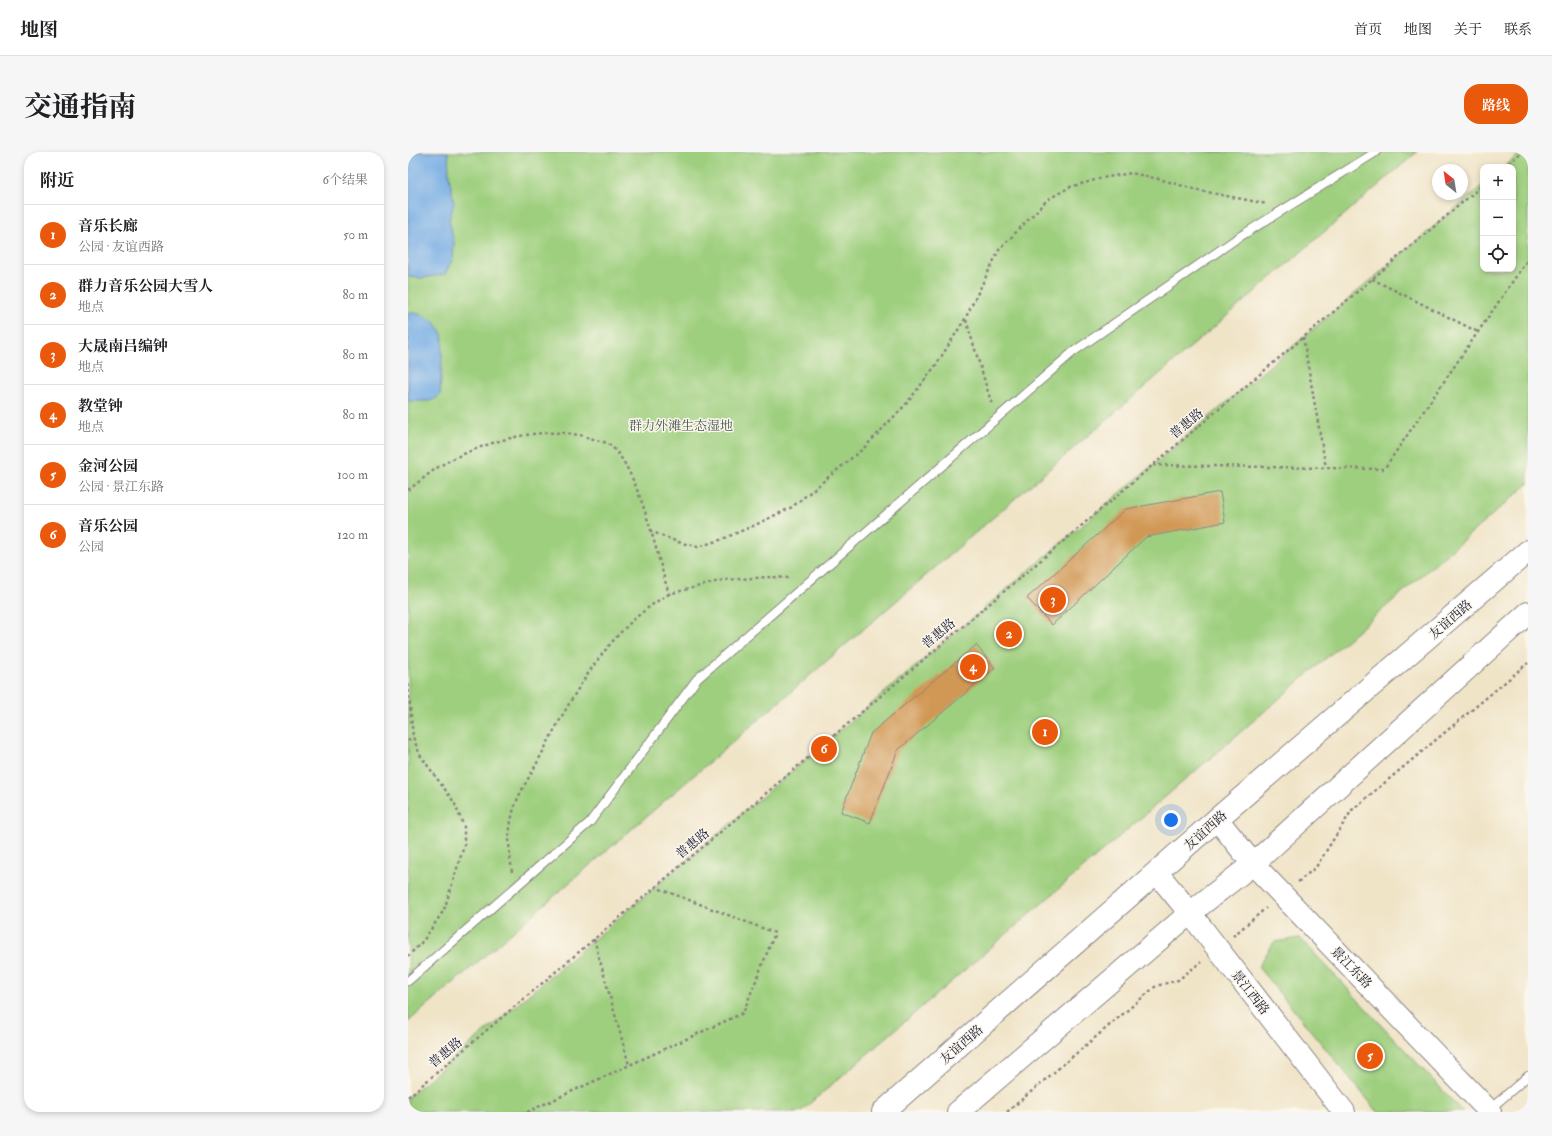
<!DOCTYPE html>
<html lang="zh">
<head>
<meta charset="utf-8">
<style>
  body { margin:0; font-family:"IM FELL Double Pica","Noto Serif SC",serif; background:#f6f6f6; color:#202124 }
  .controls { position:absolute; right:12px; top:12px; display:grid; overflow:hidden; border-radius:8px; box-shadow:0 2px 6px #0003 }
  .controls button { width:36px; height:36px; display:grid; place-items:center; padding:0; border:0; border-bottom:1px solid #e0e0e0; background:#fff; color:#202124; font:20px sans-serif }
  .compass { position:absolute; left:1024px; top:12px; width:36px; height:36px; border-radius:50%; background:#fff; box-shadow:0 2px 6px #0003; rotate:330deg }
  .you { position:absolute; left:763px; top:668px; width:14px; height:14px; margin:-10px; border:3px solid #fff; border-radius:50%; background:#1a73e8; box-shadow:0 0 0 6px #1a73e833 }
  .badge { display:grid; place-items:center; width:26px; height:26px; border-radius:50%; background:#ea580c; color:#fff; font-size:13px; font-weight:700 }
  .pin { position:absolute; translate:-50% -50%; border:2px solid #fff; box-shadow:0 1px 4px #0006 }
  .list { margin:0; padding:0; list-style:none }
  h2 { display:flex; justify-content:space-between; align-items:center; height:52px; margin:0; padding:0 16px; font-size:17px }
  h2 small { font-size:13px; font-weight:400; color:#757577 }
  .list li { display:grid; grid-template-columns:26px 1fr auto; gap:12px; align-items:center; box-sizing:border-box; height:60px; padding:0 16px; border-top:1px solid #e0e0e0 }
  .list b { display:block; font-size:15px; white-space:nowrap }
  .list p { margin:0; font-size:13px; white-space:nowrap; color:#757577 }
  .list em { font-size:13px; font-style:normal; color:#757577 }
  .icon { flex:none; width:22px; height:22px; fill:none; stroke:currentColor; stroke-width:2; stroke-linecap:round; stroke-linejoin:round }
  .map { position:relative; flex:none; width:1120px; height:960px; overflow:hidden; border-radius:16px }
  header { display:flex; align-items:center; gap:24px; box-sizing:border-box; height:56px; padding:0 20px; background:#fff; border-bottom:1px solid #e0e0e0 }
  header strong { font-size:19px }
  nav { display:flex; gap:22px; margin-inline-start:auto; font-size:14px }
  .intro { display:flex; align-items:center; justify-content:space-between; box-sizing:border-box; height:96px; padding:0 24px }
  h1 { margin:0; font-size:28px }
  .button { padding:10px 18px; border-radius:16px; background:#ea580c; color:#fff; font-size:14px; font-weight:700 }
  main { display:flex; gap:24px; padding:0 24px }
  aside { flex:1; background:#fff; border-radius:16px; box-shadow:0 2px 6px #0003 }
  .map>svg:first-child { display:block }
  .green { fill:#9ecf7e; stroke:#60785c }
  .water { fill:#77ade5; stroke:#4c6890 }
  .building { fill:#d19855 }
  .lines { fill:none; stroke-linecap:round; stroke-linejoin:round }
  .service-casing { stroke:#898381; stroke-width:10 }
  .secondary-casing { stroke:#898381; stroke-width:24 }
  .primary-casing { stroke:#898381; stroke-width:24 }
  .path { stroke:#898381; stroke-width:2.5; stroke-dasharray:3 3; stroke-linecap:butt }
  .service { stroke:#fff; stroke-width:8 }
  .secondary { stroke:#fff; stroke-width:22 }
  .primary { stroke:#fff; stroke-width:22 }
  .labels { text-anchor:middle; stroke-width:3; stroke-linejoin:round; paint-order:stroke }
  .street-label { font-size:13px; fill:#22223b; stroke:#fbf7ec }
  .park-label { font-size:13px; fill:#47564f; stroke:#fbf7ec }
</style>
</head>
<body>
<header>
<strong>地图</strong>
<nav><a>首页</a><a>地图</a><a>关于</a><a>联系</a></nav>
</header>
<div class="intro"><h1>交通指南</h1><a class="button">路线</a></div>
<main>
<aside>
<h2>附近<small>6个结果</small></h2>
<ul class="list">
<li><span class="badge">1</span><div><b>音乐长廊</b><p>公园 · 友谊西路</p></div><em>50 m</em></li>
<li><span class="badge">2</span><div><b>群力音乐公园大雪人</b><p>地点</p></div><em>80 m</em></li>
<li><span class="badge">3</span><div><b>大晟南吕编钟</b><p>地点</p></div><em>80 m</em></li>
<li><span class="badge">4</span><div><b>教堂钟</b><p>地点</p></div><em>80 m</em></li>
<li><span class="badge">5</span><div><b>金河公园</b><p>公园 · 景江东路</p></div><em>100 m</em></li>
<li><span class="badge">6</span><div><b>音乐公园</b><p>公园</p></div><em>120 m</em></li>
</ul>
</aside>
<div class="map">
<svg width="1120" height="960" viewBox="0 0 1120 960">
  <rect width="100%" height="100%" fill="#fbf7ec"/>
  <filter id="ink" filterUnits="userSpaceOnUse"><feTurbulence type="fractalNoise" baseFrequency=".025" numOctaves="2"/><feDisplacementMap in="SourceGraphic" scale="8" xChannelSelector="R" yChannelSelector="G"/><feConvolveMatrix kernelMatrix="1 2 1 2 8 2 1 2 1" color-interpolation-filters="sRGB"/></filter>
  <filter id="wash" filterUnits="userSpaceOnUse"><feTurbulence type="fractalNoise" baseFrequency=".012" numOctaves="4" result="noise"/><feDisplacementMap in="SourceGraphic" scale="16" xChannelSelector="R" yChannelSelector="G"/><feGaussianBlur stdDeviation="0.9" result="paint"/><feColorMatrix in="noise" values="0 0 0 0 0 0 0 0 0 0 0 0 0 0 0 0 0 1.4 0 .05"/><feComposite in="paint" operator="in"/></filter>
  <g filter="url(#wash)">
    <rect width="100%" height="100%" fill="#f0e4c7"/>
    <path class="green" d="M0,0H1009L0,870Z
      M1114,0H1120V332L392,960H0V945L1075,33V117H1105V15H1096Z
      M892,786L1055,960H970L850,815L866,790Z"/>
    <path class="water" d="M0,0H40L41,24L46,51L41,68L46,91L45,106L37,122L15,126L0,125Z
      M0,161C17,161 31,169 35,186L32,243L27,247L21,249H0Z"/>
    <g id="blocks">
      <path class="building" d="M812,340L817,370L738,385L644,473L619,446L718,357Z
        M568,493L587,516L490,598L462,671L433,660L463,581Z"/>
    </g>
  </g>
  <g filter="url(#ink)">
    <use href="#blocks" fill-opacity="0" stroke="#898381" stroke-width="1"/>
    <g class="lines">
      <defs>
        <path id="service" d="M0,829L182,670L289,527L665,200L828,87L968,0
          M1081,958L1120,924"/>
        <path id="secondary" d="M809,667L845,712L1082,960
          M749,721L782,761L936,960"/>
        <path id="primary" d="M475,960L809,667L1120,399
          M550,960L782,761L845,712L1120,461"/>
      </defs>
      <use href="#service" class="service-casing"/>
      <use href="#secondary" class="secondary-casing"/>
      <use href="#primary" class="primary-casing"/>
      <path class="path" d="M1096,15L1114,0
        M964,127L1070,180
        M558,168L584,253
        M895,185L918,316
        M745,313L976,317L1120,107
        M0,338C13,329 25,317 39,310C81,288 142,270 188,288C192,289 198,290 202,293C231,317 249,404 261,442L315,428L362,425L383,426
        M242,379L270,390L290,395L312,388L345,374L384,355L456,296L499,251L528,213L557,167L591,98L639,48L662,35L694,26L723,21L751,27L789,38L859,52
        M0,532L5,585L12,603L46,650L56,675V694L36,758L15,789L0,804
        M0,589L5,585
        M104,720C101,696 99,685 105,660C109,644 122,624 130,609C163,546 198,478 261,442
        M890,730L908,715L944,658L1120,511
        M825,784L858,756
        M186,787L221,913
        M0,945L1075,33
        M119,960L335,861L367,781L247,735
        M599,960L748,834L770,828L793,810"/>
      <use href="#service" class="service"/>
      <use href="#secondary" class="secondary"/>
      <use href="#primary" class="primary"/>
    </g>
  </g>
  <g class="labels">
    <g class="street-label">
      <text transform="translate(778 271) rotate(-40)" y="5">普惠路</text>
      <text transform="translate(1042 467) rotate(-41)" y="5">友谊西路</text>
      <text transform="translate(530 481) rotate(-40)" y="5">普惠路</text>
      <text transform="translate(797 678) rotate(-42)" y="5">友谊西路</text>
      <text transform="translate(284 691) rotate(-40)" y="5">普惠路</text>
      <text transform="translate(944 815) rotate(46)" y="5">景江东路</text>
      <text transform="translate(843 840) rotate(52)" y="5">景江西路</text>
      <text transform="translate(553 892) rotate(-41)" y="5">友谊西路</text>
      <text transform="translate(37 900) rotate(-40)" y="5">普惠路</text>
    </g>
    <g class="park-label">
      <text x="273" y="278">群力外滩生态湿地</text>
    </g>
  </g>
</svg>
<div class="controls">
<button>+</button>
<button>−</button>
<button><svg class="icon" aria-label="locate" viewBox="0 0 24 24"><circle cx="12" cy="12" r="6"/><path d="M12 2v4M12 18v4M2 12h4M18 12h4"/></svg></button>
</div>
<svg class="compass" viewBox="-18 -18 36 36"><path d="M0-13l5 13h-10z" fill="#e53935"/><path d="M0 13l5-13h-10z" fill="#757577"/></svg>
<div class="you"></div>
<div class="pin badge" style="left:637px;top:580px">1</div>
<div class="pin badge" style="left:601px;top:482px">2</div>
<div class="pin badge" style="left:645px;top:448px">3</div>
<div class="pin badge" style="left:565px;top:515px">4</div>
<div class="pin badge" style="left:962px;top:904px">5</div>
<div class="pin badge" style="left:416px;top:597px">6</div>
</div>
</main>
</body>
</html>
